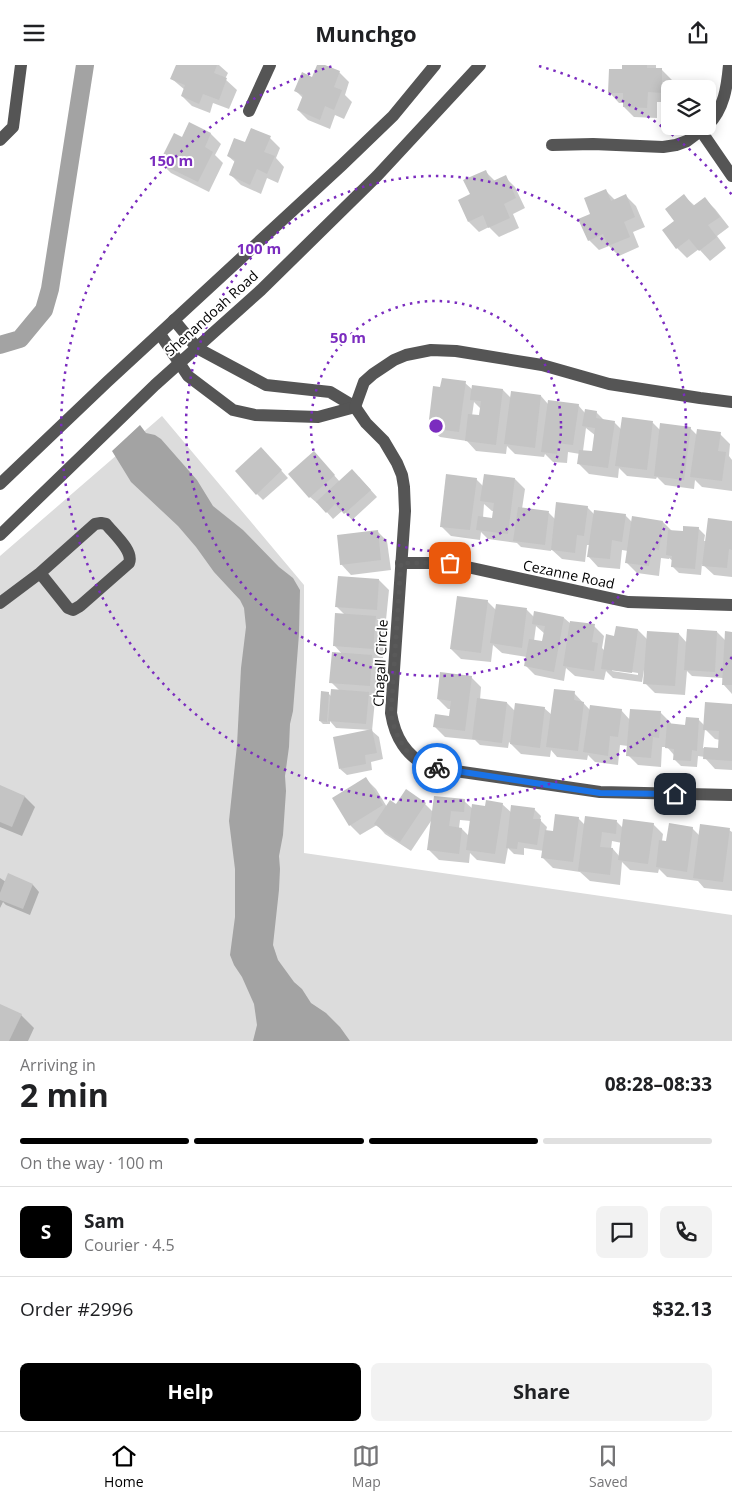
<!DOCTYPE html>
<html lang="en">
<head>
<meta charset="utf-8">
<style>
  :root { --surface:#fff; --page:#f2f2f2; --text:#202124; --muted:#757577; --line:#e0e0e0; --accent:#000 }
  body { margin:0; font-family:"Open Sans",sans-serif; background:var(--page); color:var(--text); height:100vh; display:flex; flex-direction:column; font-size:19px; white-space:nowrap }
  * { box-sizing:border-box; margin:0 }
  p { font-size:16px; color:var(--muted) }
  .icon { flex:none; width:28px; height:28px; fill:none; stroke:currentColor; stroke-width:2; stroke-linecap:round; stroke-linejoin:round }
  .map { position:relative; height:976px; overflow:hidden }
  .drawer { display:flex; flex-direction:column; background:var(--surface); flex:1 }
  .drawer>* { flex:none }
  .tools { position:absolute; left:661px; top:15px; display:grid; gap:10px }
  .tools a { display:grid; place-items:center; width:55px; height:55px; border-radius:8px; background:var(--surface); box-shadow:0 2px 12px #0003; font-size:25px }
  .pin { position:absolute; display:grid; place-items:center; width:42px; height:42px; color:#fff; margin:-21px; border-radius:10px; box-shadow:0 2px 8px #0006 }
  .courier { position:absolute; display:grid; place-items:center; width:50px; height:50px; margin:-25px; border:4px solid #1a73e8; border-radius:50%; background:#fff; color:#222; box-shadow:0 1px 6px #0007 }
  .headline em { font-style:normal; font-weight:700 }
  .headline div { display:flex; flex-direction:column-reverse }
  .headline { display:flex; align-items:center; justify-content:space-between; height:85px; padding:0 20px }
  h1 { font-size:32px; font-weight:700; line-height:38px }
  .bar { display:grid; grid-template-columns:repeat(4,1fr); gap:8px 5px; align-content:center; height:60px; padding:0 20px }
  .bar i { height:6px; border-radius:4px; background:var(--line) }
  .bar .active { background:var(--accent) }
  .bar p { grid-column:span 4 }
  .line { display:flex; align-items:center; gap:12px; padding:0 20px; border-top:1px solid var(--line) }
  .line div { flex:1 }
  .round { display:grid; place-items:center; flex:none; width:52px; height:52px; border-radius:8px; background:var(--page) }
  .cta { display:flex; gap:10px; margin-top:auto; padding:10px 20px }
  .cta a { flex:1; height:58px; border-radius:8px; background:var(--accent); color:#fff; font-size:20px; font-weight:700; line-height:58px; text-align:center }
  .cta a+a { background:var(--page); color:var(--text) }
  header { display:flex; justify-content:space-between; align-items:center; height:65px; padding:0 20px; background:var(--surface); font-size:22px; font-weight:700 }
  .menu { display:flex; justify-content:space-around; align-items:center; height:70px; border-top:1px solid var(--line); background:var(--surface); font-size:14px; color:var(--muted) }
  .menu a { display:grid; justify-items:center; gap:2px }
  .menu .active { color:var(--accent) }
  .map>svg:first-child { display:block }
</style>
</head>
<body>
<header><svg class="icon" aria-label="menu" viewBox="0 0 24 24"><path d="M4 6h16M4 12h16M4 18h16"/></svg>Munchgo<svg class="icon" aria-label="share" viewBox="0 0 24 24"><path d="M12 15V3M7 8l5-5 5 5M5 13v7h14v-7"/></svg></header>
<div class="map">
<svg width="732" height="976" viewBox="0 0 732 976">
  <rect width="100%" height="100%" fill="#fff"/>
  <path fill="#dcdcdc" d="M162,351l142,169v268l428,62v126h-732v-485z"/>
  <path fill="#a3a3a3" d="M140,360l6,8 9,2 6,4 36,41 16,26 30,24 36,37 14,11 7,12 -1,44 -6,77 -3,13 -1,23 -4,29 1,15 -3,44 -4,21 1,13 -1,21 -6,55 5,15 16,22 8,7 9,14 15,10 14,14 10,14h-97l4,-16 -3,-21 -12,-27 -8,-12 -4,-10 5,-38v-48l-6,-48 8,-76 4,-77 5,-41 -2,-19 -4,-8 -26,-28 -18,-25 -18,-21 -47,-44 -19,-31z"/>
  <g fill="#0003" fill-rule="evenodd">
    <path d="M178,0h41l9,8 -3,6 12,11 -8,19 -16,-6 -3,10 -18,-7 -10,-10 3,-6 -13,-11z"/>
    <path d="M318,0h4l17,7 10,10 -4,13 7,7 -8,17 -9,-4 -5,14 -22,-9 -10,-10 5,-12 -7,-7 17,-13z"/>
    <path d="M623,0h33v4l6,1 10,10v9h-2v13h-13v16l-23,-1 -10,-10v-4h-5l-10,-11 14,-21z"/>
    <path d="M190,59l21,10 10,10 -6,11 8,8 -14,29 -38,-19 -10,-10 21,-24z"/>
    <path d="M251,64l19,9 10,10 -4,10 8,9 -6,16 -11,-5 -6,16 -20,-9 -10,-10 5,-12 -8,-7 17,-12z"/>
    <path d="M485,106l10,10 10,-4 10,10 10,21 -12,6 6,14 -20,9 -10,-10 -10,5 -10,-10 3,-27z"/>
    <path d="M605,125l10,10 11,-4 10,10 9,21 -12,5 6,15 -20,9 -10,-10 -10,4 -10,-10z"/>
    <path d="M684,131l11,10 10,-7 10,10 14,18 -12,9 9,12 -16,13 -11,-12 -12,9 -10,-10 -1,-27z"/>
    <path d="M465,318l8,7v-3l30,3 8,8 30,-2 7,8 30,1 7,8 11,-1 9,9 9,1 7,7 32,-6 8,8 29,-3 7,7 23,-1 10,10 -1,12 3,4v31l-30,-4 -7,-7 -1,9 -29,-4 -8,-8 -1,2 -29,-3 -8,-8 -1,10 -29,-4 -10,-10 1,-10 -12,-2 -1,11 -14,-1 -8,-8 -1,3 -29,-3 -8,-8 -1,8 -30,-3 -9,-10 -27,-4 -11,-10 13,-39zM474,337l7,7 -1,8 -8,-1zM586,363l10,8 -3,17 -10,-2z"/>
    <path d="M268,391l20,22 -25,22 -6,-6z"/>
    <path d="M320,394l20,23 19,-5 18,20 -25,23 -9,-10 -10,9 -15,-17 -1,1 -7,-6 -20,-23z"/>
    <path d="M476,414l7,7 32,-7 10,10 -3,20 27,4 6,6 32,-12 7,7 31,1 7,7h31l10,10 11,1 14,-5 7,7 -1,6h2l26,-18v54l-18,-2 -12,-11 -1,11 -22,-2 -6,-6v-6l-4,-3v1l-8,-1 -2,18 -22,-3 -10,-10 1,-12 -6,-1 -2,19 -22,-2 -10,-11 2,-11h-3l-2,17 -23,-3 -11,-10v2l-30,-4 -4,-4 -29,-4 -7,-7 -1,8 -29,-4 -10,-10zM484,439l8,7h2l-1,9 -10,-2z"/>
    <path d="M377,466l10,10 4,29 -40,5 -10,-11z"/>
    <path d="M379,515l10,10 -3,30 -9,-1 9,9 -3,30h-10l8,8 -2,29h-10l6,5 -3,31 7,6 4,22 -12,3 1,8 -25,5 -7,-6 31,-39 -35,-2 -6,-7v3h-7l-3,-3 8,-28 3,3 9,-5 -9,-9 11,-28 -8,-9 11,-30 -8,-8z"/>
    <path d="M487,536l9,9h31l7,7 30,1 7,6 23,2 10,10 -2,12 3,3 11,-14 22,-7 10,10 31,-6 8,9 30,-11 9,9 6,-8v61l-9,-10v-6l-31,-2 -5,-5 -2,24 -30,-2 -10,-10 1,-13h-2l-2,12 -29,-4 -7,-7 -2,9 -29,-4 -9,-8 -2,13 -29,-6 -10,-10 2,-8 -25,-4 -9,-8 -2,17 -30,-3 -10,-10zM536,561l9,8 -2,9 -9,-2zM612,604l26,4v2l-26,-4z"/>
    <path d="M471,612l10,10 -1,13 27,3 8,8 29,-3 8,7 22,-22 16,17h31l9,10 31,-7 10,10v2l15,1 12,-7 7,7 27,-20v64l-17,-1 -10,-11v-1l-7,-1 -1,11 -16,-1 -7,-7v-4l-7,-8h-5l-1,20 -23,-2 -10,-10v-9l-8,-1 -2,20 -23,-3 -7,-7 -1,5 -30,-3 -6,-7 -1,7 -29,-3 -12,-12 -1,6 -28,-3 -5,-5 -30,-3 -10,-10 15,-9 1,-9h-3l-10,-10zM705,664l10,10 5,1 -1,9 -16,-1z"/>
    <path d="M366,714l10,10 11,18 9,-1 10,-15 19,13 8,8 31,-11 9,8 29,-5 10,9 22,-4 7,7 -1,4 7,7 -1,4 8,1 24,-14 7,7 32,-3 6,6 30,-4 10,10 -1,7 6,1 24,-14 7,7 30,-5 3,2v59l-28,-3 -6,-7 -31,-4 -8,-8 -1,4 -28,-3 -8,-8 -2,23 -30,-4 -10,-9 -27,-4 -10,-10 1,-7 -20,-3v7l-10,-1 -6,-6 -3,16 -28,-4 -7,-7 -1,10 -30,-3 -10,-10 4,-32 -22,33 -26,-17 -8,-9 -17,10 -10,-10zM460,755l11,1 -2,15 -7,-7 -3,-1zM612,776l10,2 -2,14 -7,-8h-2z"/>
    <path d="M0,721l25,11 10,10 -13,29 -22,-9z"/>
    <path d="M0,813l6,4 27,3 6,7 -9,23 -24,-10 -3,-3 -3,6z"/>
    <path d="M0,941l21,9 13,13 -6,13h-28z"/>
  </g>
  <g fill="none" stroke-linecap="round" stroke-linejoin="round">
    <path stroke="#a3a3a3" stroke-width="18" d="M0,280l20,-6 24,-29 6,-21 35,-224"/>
  </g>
  <g fill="#c4c4c4">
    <path d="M176,0h41l-3,8 13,5 -8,22 -16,-6 -4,10 -18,-8 4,-11 -15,-6z"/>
    <path d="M317,0h8l15,6 -6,16 8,3 -8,20 -9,-4 -5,14 -23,-10 6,-15 -9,-4 8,-19 10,5z"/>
    <path d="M622,0h25v3h15v25l-14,-1 -1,16 -24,-1v-14h-15l1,-24h13z"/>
    <path d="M189,57l22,11 -6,14 8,5 -15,30 -39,-19 15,-30 8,4z"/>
    <path d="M251,63l20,8 -7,16 11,4 -8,18 -10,-5 -7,16 -21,-10 6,-15 -8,-4 7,-18 11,4z"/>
    <path d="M486,105l5,12 15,-7 10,23 -12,6 6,14 -22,10 -5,-13 -15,7 -10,-22 12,-6 -7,-14z"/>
    <path d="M606,124l5,12 15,-7 9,23 -11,5 6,15 -22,9 -5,-12 -15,7 -10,-22 12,-5 -6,-16z"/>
    <path d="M684,129l9,12 12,-9 15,20 -12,8 9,12 -18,14 -10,-12 -13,10 -14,-19 12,-9 -9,-12z"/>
    <path d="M442,313l24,3 -7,51 -31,-4 5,-42 7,1z"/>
    <path d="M472,320l31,4 -7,56 -31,-4 3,-27 11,1 2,-14 -11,-1z"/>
    <path d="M511,326l30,4 -6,53 -31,-4z"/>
    <path d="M548,335l31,4 -6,41 -15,-2 -1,11 -16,-2z"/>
    <path d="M585,344l12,2 -1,7 19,3 -7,47 -31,-4 2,-14 13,1 3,-23 -13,-2z"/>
    <path d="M622,352l31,4 -6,49 -32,-4z"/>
    <path d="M660,358l31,4 -7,53 -30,-4z"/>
    <path d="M697,364l24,3 -3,19 8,1 -4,29 -32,-4z"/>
    <path d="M261,382l21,23 -26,25 -21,-24z"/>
    <path d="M314,386l21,24 -26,23 -21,-24z"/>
    <path d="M352,404l19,21 -27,24 -9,-10 -9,9 -10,-11z"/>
    <path d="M446,409l31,4 -7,52 -30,-3z"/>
    <path d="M484,409l31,4 -7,56 -32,-4 2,-14 14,2 2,-15 -14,-2z"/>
    <path d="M556,437l32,4 -4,30 -7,-1 -2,18 -24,-3z"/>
    <path d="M518,442l31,4 -4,34 -32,-4z"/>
    <path d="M594,445l32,4 -4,28 -10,-2 -2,19 -23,-2z"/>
    <path d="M632,451l31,5 -4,29 -7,-2 -3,18 -24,-3z"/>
    <path d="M708,453l24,3v29l-3,-1 -2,19 -25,-2z"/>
    <path d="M683,461l16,1 -4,42 -24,-2 1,-11 -6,-1 2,-25 15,1z"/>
    <path d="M378,465l3,30 -41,5 -3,-30z"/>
    <path d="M338,511l41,3 -2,31 -42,-3z"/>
    <path d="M457,531l31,4 -7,53 -31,-4z"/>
    <path d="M496,539l31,4 -5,40 -32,-5z"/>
    <path d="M534,546l30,6 -10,55 -30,-6 5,-27 13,2 3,-15 -13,-2z"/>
    <path d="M335,548l41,3 -3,33 -40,-3z"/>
    <path d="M570,556l25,3 -3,18 6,1 -4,28 -31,-5z"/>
    <path d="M616,561l22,3 -6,44 -31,-4 5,-35 8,2z"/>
    <path d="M687,564l30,2 -2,41 -31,-2z"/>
    <path d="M647,566l32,2 -4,53 -32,-2z"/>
    <path d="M725,566l7,1v53h-10z"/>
    <path d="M332,587l40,3 -2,31 -41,-3z"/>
    <path d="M440,607l32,4 -7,55 -32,-4 2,-13 14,2 2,-15 -14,-2z"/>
    <path d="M331,624l38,3 -3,32 -38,-3z"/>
    <path d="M554,624l21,2 -1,9 10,2 -6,49 -32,-4z"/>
    <path d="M321,626l8,1 -2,30 -8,-1z"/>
    <path d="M477,633l30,4 -5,41 -30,-4z"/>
    <path d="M705,637l27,2v57l-29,-2 1,-12 14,1 1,-17 -16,-1z"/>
    <path d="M515,638l30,4 -5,41 -30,-4z"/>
    <path d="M590,640l32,4 -4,28 -8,-1 -2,20 -25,-4z"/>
    <path d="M630,644l31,2 -2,27 -6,-1 -2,21 -25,-2z"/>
    <path d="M686,652l13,1 -2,33 -5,-1 -1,11 -18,-1 1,-11 -9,-1 2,-25 18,2z"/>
    <path d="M372,664l5,24 -12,2 1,9 -27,5 -6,-32z"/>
    <path d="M366,712l17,28 -34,21 -17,-28z"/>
    <path d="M0,720l25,11 -13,31 -12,-5z"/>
    <path d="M406,724l20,14 -26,39 -26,-18 16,-24 6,4z"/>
    <path d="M434,731l31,3 -1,13 -13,-1 -2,15 13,2 -3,26 -32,-4z"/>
    <path d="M486,735l17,3 -8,51 -29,-4 6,-46 13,2z"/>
    <path d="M511,740l24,3 -2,11h8l-4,26 -19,-3 -1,7 -11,-1z"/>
    <path d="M555,749l24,3 -6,45 -32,-4 4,-28 8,1z"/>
    <path d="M585,751l32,4 -1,14 -14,-2 -2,15 13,1 -3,27 -32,-4z"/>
    <path d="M623,754l31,4 -6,41 -30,-4z"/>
    <path d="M669,758l24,4 -6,45 -31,-5 3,-27 7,1z"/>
    <path d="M700,759l30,4 -7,54 -30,-4z"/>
    <path d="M8,808l25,11 -10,25 -23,-9v-7z"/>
    <path d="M0,939l22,10 -13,27h-9z"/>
  </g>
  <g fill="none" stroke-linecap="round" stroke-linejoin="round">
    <g stroke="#555" stroke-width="12">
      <path d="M249,46l21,-46"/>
      <path d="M708,60c16,-16 19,-38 21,-60"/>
      <path d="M701,66l31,45"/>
      <path d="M0,75l13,-13 8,-62"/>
      <path d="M552,80l41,-1 70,3 13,-2 11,-4 20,-15"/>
      <path d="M174,255l23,28 69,37 64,7 25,15 11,16 18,18 13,22 5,12 2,12 1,24 -14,202c4,25 15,42 37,54l172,25 132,3"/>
      <path d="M160,269l28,42 45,34 22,5 63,2 37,-10"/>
      <path d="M355,342l9,-25 9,-8 21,-14 12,-5 25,-5 25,1 86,14 67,19 91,14 32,4"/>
      <path d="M0,419l107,-102 235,-217 51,-49 42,-51"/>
      <path d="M0,470l155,-150 106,-95 116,-114 103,-111"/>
      <path d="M401,498h48l179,39 104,3"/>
      <path d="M0,538l40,-30 55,-49 6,-1 5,1c8,10 28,27 23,39l-49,43 -7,4 -5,-2 -28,-35"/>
    </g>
  </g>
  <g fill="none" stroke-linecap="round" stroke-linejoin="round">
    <path stroke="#595959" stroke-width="5" stroke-dasharray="0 9" d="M437,703c-28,-4 -42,-30 -46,-55l10,-150h49"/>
    <path stroke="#1a73e8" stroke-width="6" d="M437,703l163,25 75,1"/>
  </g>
  <g fill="none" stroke="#7b2cbf" stroke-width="2.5" stroke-dasharray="2.5 5">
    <circle cx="436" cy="361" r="125"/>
    <circle cx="436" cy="361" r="250"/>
    <path d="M732 592A375 375 0 1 1 333 1M539 1A375 375 0 0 1 732 130"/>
  </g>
  <g text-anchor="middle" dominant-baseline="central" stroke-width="4" stroke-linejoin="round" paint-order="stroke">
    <g font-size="14" fill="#000" stroke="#fff">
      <text transform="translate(211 248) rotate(-42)">Shenandoah Road</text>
      <text transform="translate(569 509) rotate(12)">Cezanne Road</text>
      <text transform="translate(380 598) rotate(-87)">Chagall Circle</text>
    </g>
  </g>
  <circle cx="436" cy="361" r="8" fill="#7b2cbf" stroke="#fff" stroke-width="2.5"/>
  <g font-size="15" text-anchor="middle" font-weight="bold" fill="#7b2cbf" stroke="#fff" stroke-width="4" stroke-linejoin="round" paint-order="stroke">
    <text x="171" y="101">150 m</text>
    <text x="259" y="189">100 m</text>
    <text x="348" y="278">50 m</text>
  </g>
</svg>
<div class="tools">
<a><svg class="icon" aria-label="layers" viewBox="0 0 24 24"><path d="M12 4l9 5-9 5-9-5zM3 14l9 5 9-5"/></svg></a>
</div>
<div class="pin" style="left:450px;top:498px;background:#ea580c"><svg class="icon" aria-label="bag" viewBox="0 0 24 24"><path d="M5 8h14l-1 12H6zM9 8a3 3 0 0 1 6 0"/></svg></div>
<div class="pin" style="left:675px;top:729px;background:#1f2937"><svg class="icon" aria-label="home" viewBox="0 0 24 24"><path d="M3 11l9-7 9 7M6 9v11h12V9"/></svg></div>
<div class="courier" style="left:437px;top:703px"><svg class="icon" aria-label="bike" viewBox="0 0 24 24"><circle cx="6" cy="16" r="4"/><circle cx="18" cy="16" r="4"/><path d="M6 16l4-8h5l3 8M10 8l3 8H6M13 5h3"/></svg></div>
</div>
<section class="drawer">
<div class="headline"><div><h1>2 min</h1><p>Arriving in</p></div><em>08:28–08:33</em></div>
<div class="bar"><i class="active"></i><i class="active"></i><i class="active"></i><i></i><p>On the way · 100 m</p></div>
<div class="line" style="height:90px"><b class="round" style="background:var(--accent);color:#fff">S</b><div><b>Sam</b><p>Courier · 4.5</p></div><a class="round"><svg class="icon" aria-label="chat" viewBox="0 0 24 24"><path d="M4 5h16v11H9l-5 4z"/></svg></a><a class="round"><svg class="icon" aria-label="phone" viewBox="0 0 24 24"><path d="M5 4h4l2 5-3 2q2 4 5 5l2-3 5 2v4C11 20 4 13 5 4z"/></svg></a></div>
<div class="line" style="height:65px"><div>Order #2996</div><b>$32.13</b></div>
<div class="cta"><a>Help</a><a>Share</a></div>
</section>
<nav class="menu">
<a class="active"><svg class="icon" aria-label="home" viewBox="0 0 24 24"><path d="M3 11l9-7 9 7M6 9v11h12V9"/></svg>Home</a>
<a><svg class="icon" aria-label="map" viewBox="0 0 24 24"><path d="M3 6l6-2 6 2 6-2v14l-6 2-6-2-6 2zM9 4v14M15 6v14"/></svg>Map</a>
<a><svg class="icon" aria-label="saved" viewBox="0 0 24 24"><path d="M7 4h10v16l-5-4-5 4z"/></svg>Saved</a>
</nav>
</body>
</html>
